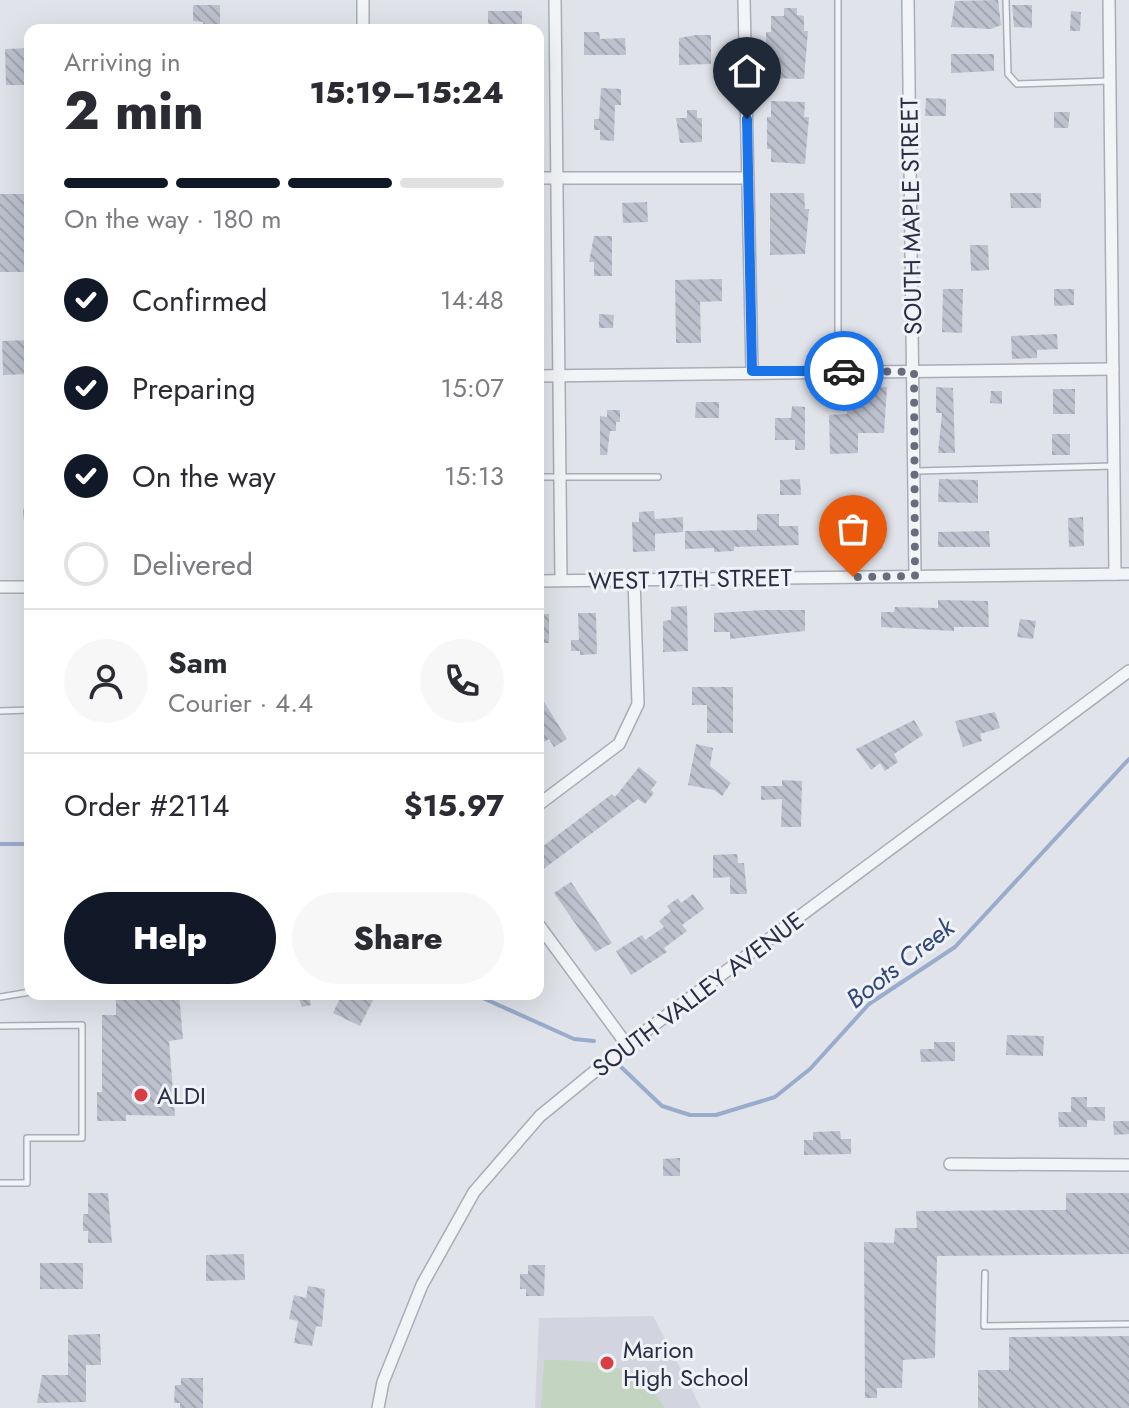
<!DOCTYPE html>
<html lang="en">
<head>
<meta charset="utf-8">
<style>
  :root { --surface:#fff; --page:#f7f7f7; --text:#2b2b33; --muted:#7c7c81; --line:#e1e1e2; --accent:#111827 }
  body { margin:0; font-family:Jost,sans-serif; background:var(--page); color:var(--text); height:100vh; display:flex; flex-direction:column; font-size:30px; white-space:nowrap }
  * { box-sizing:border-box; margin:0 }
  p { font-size:26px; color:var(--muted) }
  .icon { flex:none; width:44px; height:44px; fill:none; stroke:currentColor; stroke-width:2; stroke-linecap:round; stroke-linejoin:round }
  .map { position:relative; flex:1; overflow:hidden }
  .sheet { position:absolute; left:24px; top:24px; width:520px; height:976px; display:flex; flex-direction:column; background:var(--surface); border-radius:16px; box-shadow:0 8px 32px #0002 }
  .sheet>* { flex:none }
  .pin { position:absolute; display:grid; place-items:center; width:68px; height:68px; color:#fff; margin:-82px -34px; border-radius:50% 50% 50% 0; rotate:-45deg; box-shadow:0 0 8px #0007 }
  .pin .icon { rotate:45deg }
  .courier { position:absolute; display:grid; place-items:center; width:80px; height:80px; margin:-40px; border:6px solid #1a73e8; border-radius:50%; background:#fff; color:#222; box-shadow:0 2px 10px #0007 }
  .headline em { font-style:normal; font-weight:800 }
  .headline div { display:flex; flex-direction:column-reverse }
  .headline { display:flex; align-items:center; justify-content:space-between; height:136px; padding:0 40px }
  h1 { font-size:52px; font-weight:800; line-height:60px }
  .bar { display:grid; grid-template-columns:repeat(4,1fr); gap:12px 8px; align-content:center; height:96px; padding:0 40px }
  .bar i { height:10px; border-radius:6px; background:var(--line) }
  .bar .on { background:var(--accent) }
  .bar p { grid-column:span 4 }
  .line { display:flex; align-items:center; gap:20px; padding:0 40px; border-top:2px solid var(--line) }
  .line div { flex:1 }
  .round { display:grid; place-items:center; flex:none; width:84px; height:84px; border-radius:42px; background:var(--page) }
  ol { padding:0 40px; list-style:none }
  li { display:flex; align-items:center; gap:24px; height:88px }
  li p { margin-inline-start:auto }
  li .icon { padding:8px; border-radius:50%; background:var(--accent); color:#fff; stroke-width:4 }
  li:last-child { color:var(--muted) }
  li i { width:44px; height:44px; border:4px solid var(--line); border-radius:50% }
  .button { display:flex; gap:16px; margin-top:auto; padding:16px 40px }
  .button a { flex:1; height:92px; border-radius:48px; background:var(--accent); color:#fff; font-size:32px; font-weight:800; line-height:92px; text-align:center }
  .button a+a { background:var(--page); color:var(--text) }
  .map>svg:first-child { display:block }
</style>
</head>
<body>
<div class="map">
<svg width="1129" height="1408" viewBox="0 0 1129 1408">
  <defs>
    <pattern id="building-back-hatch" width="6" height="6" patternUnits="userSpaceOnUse" patternTransform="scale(2)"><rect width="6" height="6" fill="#bdc1cd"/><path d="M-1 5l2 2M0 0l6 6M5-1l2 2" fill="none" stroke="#a2a6b1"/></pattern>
  </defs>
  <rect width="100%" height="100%" fill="#e0e3ea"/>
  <path fill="#d2d5df" d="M653,1316l48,92h-166l4,-90z"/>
  <path fill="#c3d5c1" d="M544,1360c52,0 91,1 121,48h-124z"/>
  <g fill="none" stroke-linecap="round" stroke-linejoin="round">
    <g stroke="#99accc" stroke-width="4">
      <path d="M0,844h30"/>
      <path d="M474,994l100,45 20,2"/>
      <path d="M620,1066l42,40 28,9h26l59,-18 35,-28 59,-65 86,-57 174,-188"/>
    </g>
  </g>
  <g fill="url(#building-back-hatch)">
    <path d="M998,0l3,25 -10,4 -40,-2 4,-26z"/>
    <path d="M193,5h27v25h-17v-8l-10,-1z"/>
    <path d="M1012,5h20v23l-18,-1z"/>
    <path d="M784,8h13v7l7,1v15h4l-4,48 -32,-1v-13h-6v-33h5v-16h13z"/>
    <rect x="488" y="11" width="34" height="19"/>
    <path d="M1071,11l10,1 -1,19h-10z"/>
    <path d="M584,32h15l1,7 25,-1 1,17h-42z"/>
    <path d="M696,35h15v29l-32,1v-27z"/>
    <path d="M30,48v37h-24l-1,-36z"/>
    <path d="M951,54h43v17l-43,2z"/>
    <path d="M601,88l20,1v16h-6l-1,36 -14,-1v-10h-6v-11h5z"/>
    <path d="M926,98l20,1v17h-21z"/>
    <path d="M771,101l34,1 -1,15h5l-4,47 -34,-2v-13h-4v-32h4z"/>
    <path d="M687,110h10v8h5v24l-22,1 -4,-25h11z"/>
    <path d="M1054,112h16l-2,16h-14z"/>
    <path d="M770,193h34l1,16h4l-4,45 -35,1z"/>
    <path d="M1010,193h31v15h-30z"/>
    <rect x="0" y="194" width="30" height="78"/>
    <path d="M647,202l1,20 -25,1 -1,-20z"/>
    <path d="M594,236h18v40h-18v-14h-5z"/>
    <path d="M970,245h18l1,25 -18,1z"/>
    <path d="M722,279v22l-22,1 1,41h-25l-1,-63z"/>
    <path d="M943,289h20l-1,44 -20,-1z"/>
    <path d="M1054,289h20v16l-20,1z"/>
    <path d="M599,314l15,1 -1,13h-14z"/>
    <path d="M1057,334l1,15 -21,1v8l-25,1 -1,-23z"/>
    <path d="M30,340v34l-27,1 -1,-34z"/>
    <path d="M863,384v4l24,-1 -3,46h-26v20l-28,1 -1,-39 18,-1v-29z"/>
    <path d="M936,387l17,1 2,65h-17l4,-40h-6z"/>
    <rect x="1053" y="389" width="22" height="25"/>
    <path d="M991,391h11v13l-12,-1z"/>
    <path d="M696,402h23v16h-24z"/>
    <path d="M792,406l13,1v43h-10v-10h-20v-22h16z"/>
    <path d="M607,410h13v12h-4v9h-6l-3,24h-7v-39l7,1z"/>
    <rect x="1052" y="434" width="18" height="21"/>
    <path d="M800,479l1,16h-21v-15z"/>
    <path d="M939,479l39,1v23l-40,-1z"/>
    <path d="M654,511l1,8 28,-2v15l-28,2v17l-22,1 -1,-30h7v-10z"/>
    <path d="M757,514h22v12h19l1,19 -65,2v4l-20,1v-4l-29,1v-18l72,-1z"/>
    <path d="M1083,517l1,29 -15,1 -1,-29z"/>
    <path d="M866,523l19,2 -3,24 -19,-2z"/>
    <path d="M831,526h16v20l-15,1z"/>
    <path d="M989,531l1,16h-52v-15z"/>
    <path d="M938,600l50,1 1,26h-35v4l-73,-4v-15h13l1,-5 43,1z"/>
    <path d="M687,606l1,45 -25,1v-31l8,-1v-13z"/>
    <path d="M765,610h40v21l-75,8v-7h-16v-19z"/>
    <path d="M578,613h18l1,41 -17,1v-4h-9v-11h8z"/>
    <rect x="538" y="614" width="11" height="29"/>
    <path d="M1020,619l16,2 -3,18 -16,-2z"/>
    <path d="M692,687h41v46h-26v-28h-15z"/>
    <path d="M538,692l29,47 -13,8 -5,-8 -11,7z"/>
    <path d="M995,712l5,16 -20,6 2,7 -19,6 -8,-26z"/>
    <path d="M914,720l9,15 -29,19 4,8 -13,9 -5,-8 -9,7 -15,-21z"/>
    <path d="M696,744l17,4 -3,18 21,17 -9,13 -8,-6 -26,-5z"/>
    <path d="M639,767l18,15 -6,8 3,3 -9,11 -7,-5 -100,74v-23l74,-56 3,3z"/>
    <path d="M782,780l20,1 -1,46h-20l1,-28 -21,1v-14h21z"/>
    <path d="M737,854l1,9h6l3,31h-17v-17l-17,1v-23z"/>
    <path d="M571,882l41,61 -17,9 -41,-59z"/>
    <path d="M693,894l11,15 -22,16 5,6 -23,17 3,4 -36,23 -15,-24 26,-16 3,5 19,-13 -5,-6 12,-10 -4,-5 11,-8 3,5z"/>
    <path d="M116,994h63l4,45 -14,2 6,75 -49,-1v6h-29v-29h5v-77h14z"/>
    <path d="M297,994h12l2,11 -9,2z"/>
    <path d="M342,994h34l-16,32 -27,-13z"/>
    <path d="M1007,1035l37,1 -1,20 -37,-1z"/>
    <path d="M934,1042h21v19l-34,1 -1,-13h14z"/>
    <path d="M1071,1097h16v10h18v14l-18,-1v7h-28l-1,-15h13z"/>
    <path d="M1113,1121h16v13l-15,1z"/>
    <path d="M840,1131l1,8h10v15l-47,1v-15h9v-8z"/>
    <path d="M680,1158v18h-17v-17z"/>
    <path d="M88,1193h20l4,50h-24v-12h-5v-17h5z"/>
    <path d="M1066,1193h63v61l-192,2 -2,102 -32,2 -1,28h-25v10h-12l-1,-156 30,1 1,-15h22l-1,-17 150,-1z"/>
    <path d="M244,1254l1,26 -39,1v-26z"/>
    <rect x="40" y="1263" width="43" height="26"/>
    <path d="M528,1265h17l-1,31h-18v-7h-6v-15h8z"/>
    <path d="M308,1286l17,3 -3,38 -6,-1 -4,20 -18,-3 4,-22 -9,-2 5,-24 12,3z"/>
    <path d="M100,1334l1,31h-15v37l-49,1 5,-28h26v-40z"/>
    <path d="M1129,1336v72h-151v-38h31v-33z"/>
    <path d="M181,1378h22v30h-23v-5h-6l1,-18h6z"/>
  </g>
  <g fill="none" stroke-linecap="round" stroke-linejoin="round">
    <defs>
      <g id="service">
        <path d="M1006,0l2,74 9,10 91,-3"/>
        <path d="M838,370v-370"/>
        <path d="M916,471l198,-5"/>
        <path d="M538,477h120"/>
        <path d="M30,507l-3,4 3,31"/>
        <path d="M0,711l30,-1"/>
        <path d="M0,997l30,-5"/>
        <path d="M0,1026l82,-1v113h-55v45h-27"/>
        <path d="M985,1273l-1,53 145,-2"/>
      </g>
      <g id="minor">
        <path d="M363,0v30"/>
        <path d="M555,0l6,580"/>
        <path d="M744,0l8,371"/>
        <path d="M908,0l7,576"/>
        <path d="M1109,0l6,574"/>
        <path d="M538,178h210"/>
        <path d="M538,376l575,-7"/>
        <path d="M538,581l591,-7"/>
        <path d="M0,587h30"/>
        <path d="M538,805l81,-61 19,-40 -4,-125"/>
        <path d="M538,924l89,121"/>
        <path d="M950,1164l179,1"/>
        <path d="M378,1408l5,-26 39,-97 52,-93 66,-76 87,-71 502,-374"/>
      </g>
    </defs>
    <use href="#service" stroke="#a9adb8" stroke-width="8"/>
    <use href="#minor" stroke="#a9adb8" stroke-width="14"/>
    <use href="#service" stroke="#f3f4f8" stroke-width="5"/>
    <use href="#minor" stroke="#f3f4f8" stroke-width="11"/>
  </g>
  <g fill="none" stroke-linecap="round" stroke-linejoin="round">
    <path stroke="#686d7d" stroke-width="8" stroke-dasharray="0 14.4" d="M844,371l70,1 1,204 -62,1"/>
    <path stroke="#1a73e8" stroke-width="10" d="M747,119l5,252h92"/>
  </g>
  <g fill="#d73d42" stroke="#f0f2f7" stroke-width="3">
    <circle cx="141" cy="1095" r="8"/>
    <circle cx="607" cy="1363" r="8"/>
  </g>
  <g text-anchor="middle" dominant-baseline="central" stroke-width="6" stroke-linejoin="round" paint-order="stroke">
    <g font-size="24" fill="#282e43" stroke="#f0f2f7">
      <text transform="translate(911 216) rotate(-91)">SOUTH MAPLE STREET</text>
      <text transform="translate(690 579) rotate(-1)">WEST 17TH STREET</text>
      <text transform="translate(698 994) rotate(-37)">SOUTH VALLEY AVENUE</text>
    </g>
    <g font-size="24" fill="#282e43" stroke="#f0f2f7" text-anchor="start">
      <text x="157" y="1095">ALDI</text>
      <text x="623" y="1349">Marion<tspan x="623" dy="28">High School</tspan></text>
    </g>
    <g font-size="26" font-style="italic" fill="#2f4779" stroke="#f0f2f7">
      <text transform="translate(900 963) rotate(-38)">Boots Creek</text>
    </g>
  </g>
</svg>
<div class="pin" style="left:853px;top:577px;background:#ea580c"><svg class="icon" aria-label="bag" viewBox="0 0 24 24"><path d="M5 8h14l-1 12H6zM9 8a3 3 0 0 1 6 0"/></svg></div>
<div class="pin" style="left:747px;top:119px;background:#1f2937"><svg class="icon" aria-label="home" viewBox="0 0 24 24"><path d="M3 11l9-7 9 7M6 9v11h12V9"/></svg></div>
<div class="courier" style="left:844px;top:371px"><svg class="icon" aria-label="car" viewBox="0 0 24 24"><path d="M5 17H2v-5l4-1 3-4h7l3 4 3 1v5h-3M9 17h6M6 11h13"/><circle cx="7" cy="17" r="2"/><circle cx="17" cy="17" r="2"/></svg></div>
<section class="sheet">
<div class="headline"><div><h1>2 min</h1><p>Arriving in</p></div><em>15:19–15:24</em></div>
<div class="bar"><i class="on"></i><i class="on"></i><i class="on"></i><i></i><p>On the way · 180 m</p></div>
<ol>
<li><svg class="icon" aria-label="check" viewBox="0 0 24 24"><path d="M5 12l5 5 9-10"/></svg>Confirmed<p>14:48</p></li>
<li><svg class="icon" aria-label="check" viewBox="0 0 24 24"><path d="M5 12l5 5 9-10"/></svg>Preparing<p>15:07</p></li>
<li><svg class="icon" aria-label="check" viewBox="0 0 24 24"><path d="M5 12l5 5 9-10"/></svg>On the way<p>15:13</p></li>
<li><i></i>Delivered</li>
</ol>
<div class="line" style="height:144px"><a class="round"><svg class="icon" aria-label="person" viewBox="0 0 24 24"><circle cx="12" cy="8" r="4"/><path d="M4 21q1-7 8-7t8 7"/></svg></a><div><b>Sam</b><p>Courier · 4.4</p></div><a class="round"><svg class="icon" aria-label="phone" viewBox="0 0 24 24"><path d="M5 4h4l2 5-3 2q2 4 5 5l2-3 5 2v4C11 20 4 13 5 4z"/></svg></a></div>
<div class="line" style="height:104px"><div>Order #2114</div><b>$15.97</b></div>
<div class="button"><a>Help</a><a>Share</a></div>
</section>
</div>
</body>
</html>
